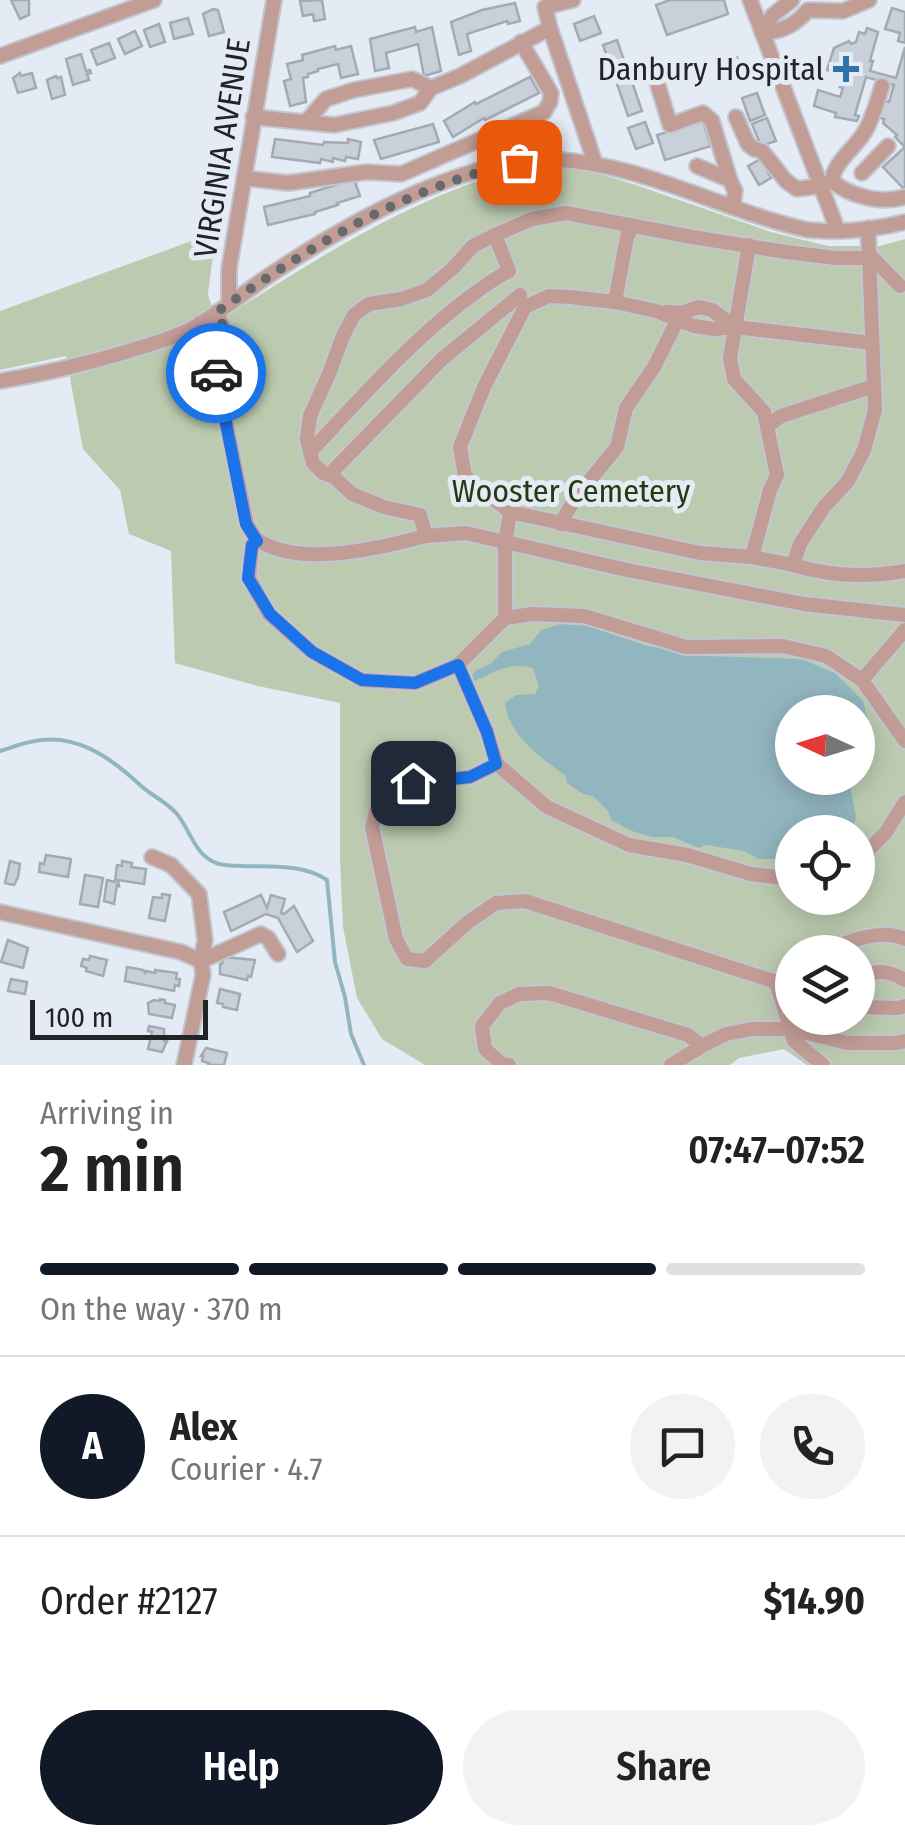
<!DOCTYPE html>
<html lang="en">
<head>
<meta charset="utf-8">
<style>
  :root { --surface:#fff; --page:#f2f2f2; --text:#222; --muted:#767676; --line:#e0e0e0; --accent:#111827 }
  body { margin:0; font-family:"Fira Sans Condensed",sans-serif; background:var(--page); color:var(--text); height:100vh; display:flex; flex-direction:column; font-size:38px; white-space:nowrap }
  * { box-sizing:border-box; margin:0 }
  p { font-size:32px; color:var(--muted) }
  .icon { flex:none; width:55px; height:55px; fill:none; stroke:currentColor; stroke-width:2; stroke-linecap:round; stroke-linejoin:round }
  .map { position:relative; height:1065px; overflow:hidden }
  .details { display:flex; flex-direction:column; background:var(--surface); flex:1 }
  .details>* { flex:none }
  .needle { width:65px; rotate:274deg }
  .fabs { position:absolute; left:775px; top:695px; display:grid; gap:20px }
  .fabs a { display:grid; place-items:center; width:100px; height:100px; border-radius:50%; background:var(--surface); box-shadow:0 5px 25px #0003; font-size:50px }
  .scale { position:absolute; left:30px; bottom:25px; width:178px; box-sizing:border-box; padding-left:10px; border:5px solid #212427; border-top:0; font-size:28px; line-height:35px; white-space:nowrap; color:#212427; -webkit-text-stroke:8px #e4ebf4; paint-order:stroke }
  .pin { position:absolute; display:grid; place-items:center; width:85px; height:85px; color:#fff; margin:-42px; border-radius:20px; box-shadow:0 5px 15px #0006 }
  .courier { position:absolute; display:grid; place-items:center; width:100px; height:100px; margin:-50px; border:8px solid #1a73e8; border-radius:50%; background:#fff; color:#222; box-shadow:0 2px 12px #0007 }
  .overview em { font-style:normal; font-weight:600 }
  .overview div { display:flex; flex-direction:column-reverse }
  .overview { display:flex; align-items:center; justify-content:space-between; height:170px; padding:0 40px }
  h1 { font-size:65px; font-weight:600; line-height:75px }
  .bar { display:grid; grid-template-columns:repeat(4,1fr); gap:15px 10px; align-content:center; height:120px; padding:0 40px }
  .bar i { height:12px; border-radius:8px; background:var(--line) }
  .bar .selected { background:var(--accent) }
  .bar p { grid-column:span 4 }
  .line { display:flex; align-items:center; gap:25px; padding:0 40px; border-top:2px solid var(--line) }
  .line div { flex:1 }
  .round { display:grid; place-items:center; flex:none; width:105px; height:105px; border-radius:52px; background:var(--page) }
  .button { display:flex; gap:20px; margin-top:auto; padding:20px 40px }
  .button a { flex:1; height:115px; border-radius:60px; background:var(--accent); color:#fff; font-size:40px; font-weight:600; line-height:115px; text-align:center }
  .button a+a { background:var(--page); color:var(--text) }
  .map>svg:first-child { display:block }
</style>
</head>
<body>
<div class="map">
<svg width="905" height="1065" viewBox="0 0 905 1065">
  <rect width="100%" height="100%" fill="#e4ebf4"/>
  <path fill="#bccbb0" fill-rule="evenodd" d="M537,168l49,2 47,14 138,48 57,14h51l26,-7v826h-98l-23,-16 -45,9 -9,7h-305l-43,-26 -25,-41 -14,-71 -3,-68v-156l-82,-17 -83,-23 -4,-112 -42,-17 -9,-44 -37,-41 -17,-93 -66,14v-59l216,-79 -8,62 8,29c81,-52 162,-105 253,-139 21,-8 46,-11 68,-16zM792,712h66v66h-66zM792,832h66v66h-66zM792,952h66v66h-66z"/>
  <path fill="#92b6c0" d="M560,624l28,2 59,20 59,10 95,3 34,14 28,28 6,24 -11,45v-58h-66v66h62l-4,8 6,31 -4,15h-60v21l-17,6h-17l-14,-8 -38,-6 -7,3 -26,-11h-21l-20,-6 -21,-11 -3,-9 -15,-15 -10,-2 -16,-11 -1,-7c-24,-17 -58,-41 -61,-73l11,-8 19,-1 4,-7 -6,-19c-27,-6 -35,3 -59,13l-2,-5 3,-5 15,-7 12,-12 28,-8 11,-14z"/>
  <g fill="none" stroke-linecap="round" stroke-linejoin="round">
    <path stroke="#92b6c0" stroke-width="4" d="M0,751c10,-3 20,-7 30,-9 44,-11 80,15 110,43 12,11 27,17 37,29 13,16 18,40 37,48 9,5 20,3 30,4 29,1 59,-2 83,14l8,82 10,35 6,37 13,31"/>
  </g>
  <g fill="#cad0d9" stroke="#a4aab3" stroke-width="2.5">
    <path d="M11,0h18v15l-9,4z"/>
    <path d="M322,0l3,19 -11,2 -1,-7 -10,2 -3,-15z"/>
    <path d="M670,0h54l4,14 -61,21 -11,-30z"/>
    <path d="M515,3l5,18 -12,3 -1,-3 -40,13 4,17 -12,4 -8,-33 31,-12z"/>
    <path d="M892,8l13,4v31l-7,-2 2,-8 -15,-4z"/>
    <path d="M213,9l5,1 6,22 -15,4 -6,-22z"/>
    <path d="M594,16l7,17 -21,8 -6,-17z"/>
    <path d="M188,18l5,16 -19,5 -4,-16z"/>
    <path d="M159,24l6,18 -15,5 -6,-17z"/>
    <path d="M415,27l1,5 16,-5 9,44 -17,5 -6,-32 -32,9 3,15 -14,3 -5,-32z"/>
    <path d="M867,28l11,4 -8,29h3l-3,10 26,7 9,-31v141l-1,1 -21,-22 22,-20 -10,-10 2,-2 -14,-12 1,-4 -6,-2 5,-16 6,1 5,-17 -28,-8 -11,38 4,1 -2,5 -22,-4 1,-4 -22,-7 4,-16 22,7 3,-9 -3,-1 6,-11 -19,-6 7,-22 15,-7 2,3 5,-2 3,-10 6,2z"/>
    <path d="M135,31l7,15 -17,8 -7,-15z"/>
    <path d="M617,40l11,32 -14,5 -11,-32z"/>
    <path d="M109,43l6,15 -18,7 -6,-15z"/>
    <path d="M335,46l1,4 15,-4 7,28 -17,4 -3,-14 -20,5v2l-10,3v3l-5,1 3,24 -16,4 -6,-25 7,-2 -4,-15 16,-4 -1,-5z"/>
    <path d="M81,54l5,17 4,-1 1,3 -4,1 2,6 -16,5 -7,-26z"/>
    <path d="M737,57l9,21 -15,6 -9,-21z"/>
    <path d="M20,73l1,3 11,-3 4,15 -18,5 -5,-15z"/>
    <path d="M56,76l1,2 4,-1 4,18 -13,4 -5,-19z"/>
    <path d="M530,77l9,16 -54,27 -1,-2 -31,19 -9,-16 31,-19 1,2z"/>
    <path d="M631,79l11,32 -14,5 -11,-32z"/>
    <path d="M757,93l8,22 -15,6 -8,-23z"/>
    <path d="M767,118l9,23 -15,5 -9,-22z"/>
    <path d="M703,121l8,25 -46,14 -8,-25z"/>
    <path d="M645,122l8,21 -17,6 -8,-21z"/>
    <path d="M433,124l6,18 -58,17 -7,-19z"/>
    <path d="M275,139l48,6 1,-3 24,1v-4l13,3 -3,17 -12,-2 -1,4 -12,-3v4l-12,-3 -1,4 -48,-6z"/>
    <path d="M761,159l10,19 -12,7 -11,-19z"/>
    <path d="M354,179l6,17 -23,7 1,2 -23,7v2l-47,11 -4,-18 46,-11v-3z"/>
    <path d="M229,359h16l2,32 -17,1z"/>
    <path d="M46,855l25,4 -3,18 -29,-5 1,-9 4,1z"/>
    <path d="M10,861l10,3 -2,13 -4,8 -9,-2z"/>
    <path d="M122,861l10,2 -1,4 15,2 -2,15 -26,-4 1,6 -2,-1 -3,19 -10,-3 3,-21 8,2 2,-17 5,1z"/>
    <path d="M85,875l18,3 -5,29 -18,-3z"/>
    <path d="M162,894l8,1 -5,26 -16,-3 4,-21 9,1z"/>
    <path d="M261,895l6,13 4,-13 14,4 -4,14 3,1 10,-8 19,35 -16,11 -19,-34 -12,-4 -35,17 -7,-19z"/>
    <path d="M8,940l20,8 -5,20 -22,-6z"/>
    <path d="M90,956l17,4 -4,16 -17,-5 1,-3 -6,-2 2,-7 6,1z"/>
    <path d="M224,957l31,3 -4,17 -3,-1 -1,4 -27,-6v-10h2z"/>
    <path d="M127,967l16,3 2,3 1,-2 9,2v-3l22,3 -1,6h4l-1,7 -4,-1 -1,6 -49,-10z"/>
    <path d="M11,979l16,3 -2,12 -17,-3z"/>
    <path d="M220,989l20,5 -3,16 -14,-3v-3l-6,-1z"/>
    <path d="M160,999l5,1v3l10,2 -3,13 -23,-4 -1,-11 6,-3 6,1z"/>
    <path d="M149,1026l15,3v12h3l-5,11 -14,-3 4,-17 -4,-1z"/>
    <path d="M206,1048l21,5 -3,12h-16l1,-2 -7,-2 1,-5h-2z"/>
  </g>
  <g fill="none" stroke-linecap="round" stroke-linejoin="round">
    <defs>
      <g id="minor">
        <path d="M573,0l-28,7 5,21 45,135"/>
        <path d="M750,0l88,231"/>
        <path d="M762,32c20,0 33,-7 46,-22l35,1 26,-11"/>
        <path d="M762,32l11,-17 19,-15"/>
        <path d="M0,56l154,-56"/>
        <path d="M656,79l14,46 33,-12 9,8 18,59"/>
        <path d="M253,117l81,8 59,-12 27,-10 11,-15 29,-12 90,-48"/>
        <path d="M736,117l12,27 6,5 8,2 24,30 11,8 23,-3 12,-5c2,-19 22,-32 32,-48 9,-14 13,-31 18,-47"/>
        <path d="M306,122l20,-23 28,-9 58,-11 19,9"/>
        <path d="M697,166l33,14 5,11 -2,16"/>
        <path d="M862,173l26,-27"/>
        <path d="M244,178l44,5 79,-11 34,2 143,-62 6,-10 1,-9 -30,-51"/>
        <path d="M832,181c19,16 49,23 73,16"/>
        <path d="M495,235l37,-16 34,-6 126,24 94,15 50,6h33"/>
        <path d="M749,245l-19,113 4,21 30,33 13,63 -7,15 -18,67"/>
        <path d="M869,254l31,32"/>
        <path d="M615,302l12,-65 5,-11"/>
        <path d="M229,304v-35l45,-269"/>
        <path d="M666,312l15,1 18,-6 13,3 23,17 137,16"/>
        <path d="M200,323l15,45 32,156c4,6 7,15 14,18 43,25 119,6 165,-6"/>
        <path d="M215,368l10,-11 1,-24 -9,-21"/>
        <path d="M0,381c43,-7 85,-17 126,-29 22,-7 45,-13 65,-23 31,-17 58,-41 88,-60 73,-48 191,-115 280,-109 84,4 167,52 249,70 33,3 65,0 97,-8"/>
        <path d="M767,427l14,-11 93,-30"/>
        <path d="M310,452c49,-52 97,-107 154,-151 15,-11 29,-22 45,-30l-14,-36 -22,11 -21,23 -25,21 -26,9 -32,5 -15,11 -11,21 -14,38 -19,42 -3,23 3,13 3,11 10,10 11,4 18,17 32,13 36,8 6,21 40,-3 161,37 177,34 101,11"/>
        <path d="M329,475l113,-116 78,-64"/>
        <path d="M510,512l-45,-36 -5,-29 24,-60 41,-80 24,-11 21,1 45,5 41,9 38,15 20,3 21,-2"/>
        <path d="M560,524l16,-27 41,-50 9,-39 28,-41 24,-48"/>
        <path d="M257,541l-5,4 -3,33 20,36 43,38 50,28 53,3 43,-18"/>
        <path d="M793,565c37,11 74,13 112,6"/>
        <path d="M505,618v-74l5,-32 190,41 52,4 41,8 7,-21 24,-37 24,-26 16,-31 11,-40 -7,-182"/>
        <path d="M862,680l43,-50"/>
        <path d="M497,764l50,43 82,38 58,10 64,19 41,5"/>
        <path d="M152,857l19,8 28,29 6,46 -4,21 2,14 -19,90"/>
        <path d="M858,861l28,-29 19,-30"/>
        <path d="M0,912l181,40 20,9"/>
        <path d="M826,952c21,-11 56,-24 79,-13"/>
        <path d="M201,961l60,-27 7,4 10,16"/>
        <path d="M792,971l-16,11 16,4"/>
        <path d="M858,977c20,-6 28,-8 47,3"/>
        <path d="M858,1007l40,1 7,-2"/>
        <path d="M509,1065l-7,-1 -17,-15 -3,-23 18,-23 19,-9 30,-1 139,42 14,11"/>
        <path d="M671,1065l31,-19 24,-12 26,-5h38l57,14h50l8,-2"/>
        <path d="M823,1065l-29,-24 -18,-59 -251,-81 -29,2 -28,19 -43,39 -18,-2 -11,-20 -24,-112 5,-19 16,-23 77,-8 27,-13 -10,-32 -29,-67 47,-47 27,-4 52,2 102,31 97,-1 43,10 36,24 43,61"/>
      </g>
    </defs>
    <use href="#minor" stroke="#c1c7cf" stroke-width="18"/>
    <use href="#minor" stroke="#c29d96" stroke-width="14"/>
  </g>
  <g fill="none" stroke-linecap="round" stroke-linejoin="round">
    <path stroke="#656a6f" stroke-width="10" stroke-dasharray="0 18" d="M216,373l-1,-5 10,-11 1,-24 -9,-21c95,-67 187,-124 302,-150"/>
    <path stroke="#1a73e8" stroke-width="12" d="M216,373l30,151 11,17 -5,4 -4,33 22,36 42,38 50,28 53,3 43,-18 29,67 9,32 -26,13 -57,6"/>
  </g>
  <path fill="#2d73a7" stroke="#e4ebf4" stroke-width="4" d="M841 54h10v10h10v10h-10v10h-10v-10h-10v-10h10z"/>
  <g text-anchor="middle" dominant-baseline="central" stroke-width="10" stroke-linejoin="round" paint-order="stroke">
    <g font-size="32" fill="#212427" stroke="#e4ebf4" text-anchor="end">
      <text x="824" y="69">Danbury Hospital</text>
    </g>
    <g font-size="32" fill="#212427" stroke="#e4ebf4">
      <text transform="translate(222 148) rotate(-81)">VIRGINIA AVENUE</text>
    </g>
    <g font-size="32" fill="#263a0f" stroke="#e4ebf4">
      <text x="571" y="491">Wooster Cemetery</text>
    </g>
  </g>
</svg>
<div class="fabs">
<a><svg class="needle" viewBox="-14 -14 28 28"><path d="M0-13l5 13h-10z" fill="#e53935"/><path d="M0 13l5-13h-10z" fill="#767676"/></svg></a>
<a><svg class="icon" aria-label="locate" viewBox="0 0 24 24"><circle cx="12" cy="12" r="6"/><path d="M12 2v4M12 18v4M2 12h4M18 12h4"/></svg></a>
<a><svg class="icon" aria-label="layers" viewBox="0 0 24 24"><path d="M12 4l9 5-9 5-9-5zM3 14l9 5 9-5"/></svg></a>
</div>
<div class="scale">100 m</div>
<div class="pin" style="left:519px;top:162px;background:#ea580c"><svg class="icon" aria-label="bag" viewBox="0 0 24 24"><path d="M5 8h14l-1 12H6zM9 8a3 3 0 0 1 6 0"/></svg></div>
<div class="pin" style="left:413px;top:783px;background:#1f2937"><svg class="icon" aria-label="home" viewBox="0 0 24 24"><path d="M3 11l9-7 9 7M6 9v11h12V9"/></svg></div>
<div class="courier" style="left:216px;top:373px"><svg class="icon" aria-label="car" viewBox="0 0 24 24"><path d="M5 17H2v-5l4-1 3-4h7l3 4 3 1v5h-3M9 17h6M6 11h13"/><circle cx="7" cy="17" r="2"/><circle cx="17" cy="17" r="2"/></svg></div>
</div>
<section class="details">
<div class="overview"><div><h1>2 min</h1><p>Arriving in</p></div><em>07:47–07:52</em></div>
<div class="bar"><i class="selected"></i><i class="selected"></i><i class="selected"></i><i></i><p>On the way · 370 m</p></div>
<div class="line" style="height:180px"><b class="round" style="background:var(--accent);color:#fff">A</b><div><b>Alex</b><p>Courier · 4.7</p></div><a class="round"><svg class="icon" aria-label="chat" viewBox="0 0 24 24"><path d="M4 5h16v11H9l-5 4z"/></svg></a><a class="round"><svg class="icon" aria-label="phone" viewBox="0 0 24 24"><path d="M5 4h4l2 5-3 2q2 4 5 5l2-3 5 2v4C11 20 4 13 5 4z"/></svg></a></div>
<div class="line" style="height:130px"><div>Order #2127</div><b>$14.90</b></div>
<div class="button"><a>Help</a><a>Share</a></div>
</section>
</body>
</html>
